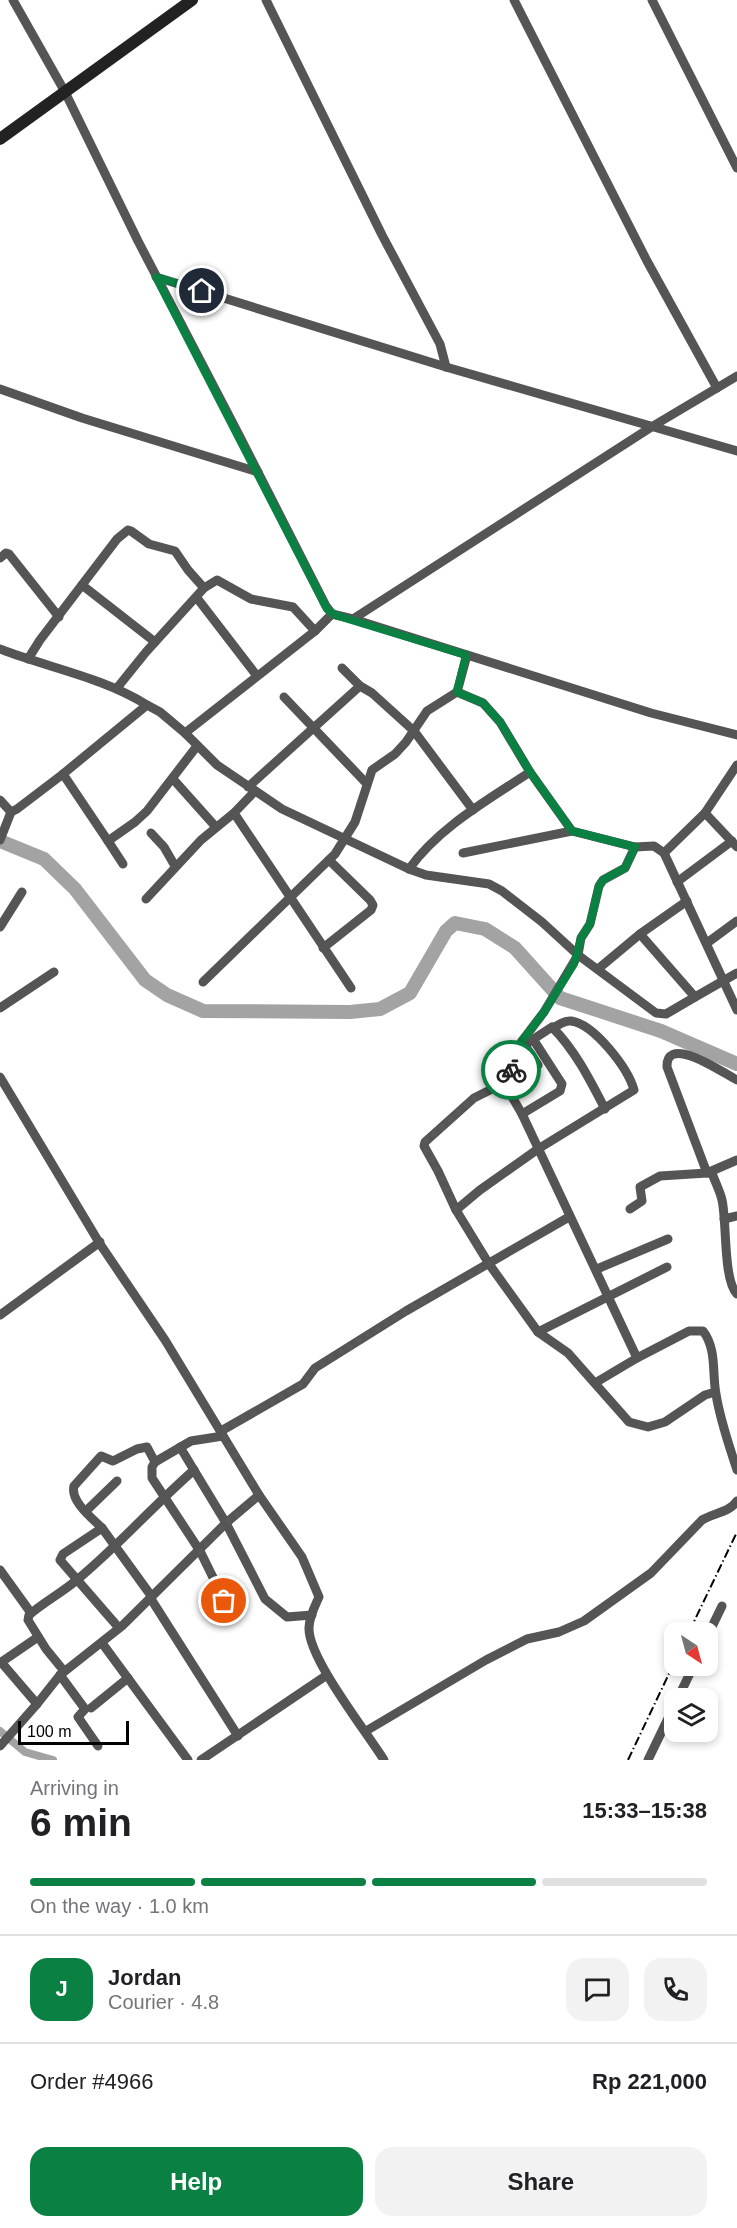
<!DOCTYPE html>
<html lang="en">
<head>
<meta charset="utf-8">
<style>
  :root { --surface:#fff; --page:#f2f2f2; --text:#202124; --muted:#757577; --line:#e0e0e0; --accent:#0b8043 }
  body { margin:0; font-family:Arial,sans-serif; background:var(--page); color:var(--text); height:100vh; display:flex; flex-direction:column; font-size:22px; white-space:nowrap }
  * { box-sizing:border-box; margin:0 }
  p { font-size:20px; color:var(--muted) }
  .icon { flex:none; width:33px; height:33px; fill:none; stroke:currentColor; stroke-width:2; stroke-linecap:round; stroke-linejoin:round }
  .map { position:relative; height:1760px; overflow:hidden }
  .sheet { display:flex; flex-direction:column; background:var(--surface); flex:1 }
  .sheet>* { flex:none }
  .needle { width:39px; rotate:144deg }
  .buttons { position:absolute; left:664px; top:1622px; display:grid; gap:12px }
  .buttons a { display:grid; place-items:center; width:54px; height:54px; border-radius:12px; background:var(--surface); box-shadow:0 3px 9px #0003; font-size:30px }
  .scale { position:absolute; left:18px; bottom:15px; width:111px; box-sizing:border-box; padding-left:6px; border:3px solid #000; border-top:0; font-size:16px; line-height:21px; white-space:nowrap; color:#000; -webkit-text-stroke:4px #fff; paint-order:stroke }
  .pin { position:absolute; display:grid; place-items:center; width:51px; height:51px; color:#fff; margin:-26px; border:3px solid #fff; border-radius:50%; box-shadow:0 2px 6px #0007 }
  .courier { position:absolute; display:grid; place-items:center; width:60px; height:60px; margin:-30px; border:4px solid #0b8043; border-radius:50%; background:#fff; color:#222; box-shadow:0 2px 8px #0007 }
  .overview em { font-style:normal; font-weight:800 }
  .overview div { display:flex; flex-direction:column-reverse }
  .overview { display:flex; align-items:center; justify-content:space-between; height:102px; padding:0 30px }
  h1 { font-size:39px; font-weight:800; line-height:45px }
  .bar { display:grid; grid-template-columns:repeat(4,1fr); gap:9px 6px; align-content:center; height:72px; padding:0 30px }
  .bar i { height:8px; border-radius:4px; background:var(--line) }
  .bar .active { background:var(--accent) }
  .bar p { grid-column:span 4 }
  .line { display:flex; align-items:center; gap:15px; padding:0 30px; border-top:2px solid var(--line) }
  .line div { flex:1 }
  .round { display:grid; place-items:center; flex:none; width:63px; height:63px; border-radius:18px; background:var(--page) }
  .primary-button { display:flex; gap:12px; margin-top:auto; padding:12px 30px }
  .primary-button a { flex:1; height:69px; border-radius:18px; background:var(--accent); color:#fff; font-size:24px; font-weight:800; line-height:69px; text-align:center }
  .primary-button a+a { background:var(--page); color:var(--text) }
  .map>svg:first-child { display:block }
</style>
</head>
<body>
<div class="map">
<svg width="737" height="1760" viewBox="0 0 737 1760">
  <rect width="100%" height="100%" fill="#fff"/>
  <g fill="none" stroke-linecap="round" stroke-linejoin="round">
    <path stroke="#a3a3a3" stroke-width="8" d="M0,1731l25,21 28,8"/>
    <path stroke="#a3a3a3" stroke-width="14" d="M0,841l44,18 31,30 70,91 22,15 36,16 147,1 30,-3 30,-16 36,-62 9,-8 30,6 30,19 45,50 101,33 76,33"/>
    <g stroke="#555" stroke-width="9">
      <path d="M13,0l52,92 73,149 100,192 88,173 6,8 21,5 300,-193 84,-50"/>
      <path d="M266,0l116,235 58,109 6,23"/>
      <path d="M514,0l133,261 70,127"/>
      <path d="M652,0l85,168"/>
      <path d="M156,277l290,90 291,84"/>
      <path d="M0,389l82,29 176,54"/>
      <path d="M0,558l6,-5 3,1 50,63"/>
      <path d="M82,585l73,57"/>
      <path d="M197,598l60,78"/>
      <path d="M353,619l298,94 86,22"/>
      <path d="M0,649c49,19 102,28 147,56"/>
      <path d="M28,659l12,-19 77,-101 11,-9 3,1 18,13 26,7 13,19 16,18"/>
      <path d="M342,668l18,18 12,7 42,38 59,79"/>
      <path d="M117,688l29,-36 58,-64 13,-8 34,19 42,8 22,24"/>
      <path d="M457,692l26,11 17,19 30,50 42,59 63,16 19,-1 10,7 73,157"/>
      <path d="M284,697l83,87"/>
      <path d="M185,733l32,32 65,44 127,60 17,6 63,9 13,7 40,31 36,33 -34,57 -22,29 -18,42 -30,15 -49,44 -1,4 14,25 18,39 33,54 49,68 30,21 61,69 19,5 17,-5 40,-27 10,-3"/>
      <path d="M63,774l45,67 27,-19 12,-11 50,-65"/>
      <path d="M173,779l42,47"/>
      <path d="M248,787l112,-101"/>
      <path d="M0,800l11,12 6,-3 46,-35 84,-69 13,7 25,21 130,-102 17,-17"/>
      <path d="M234,813l117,175"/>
      <path d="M705,813l32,-48"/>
      <path d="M151,833l13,14 11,19"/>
      <path d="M0,840l11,-28"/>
      <path d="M108,841l15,23"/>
      <path d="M635,847l-10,21 -22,12 -4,6 -9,38 -9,14 -3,17 78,58 10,1 29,-17"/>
      <path d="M463,853l109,-22"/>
      <path d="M664,853l41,-40 32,34"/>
      <path d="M409,869c30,-42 79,-69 121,-97"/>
      <path d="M677,882l55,-41"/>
      <path d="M146,899l55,-59 33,-27 21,-22"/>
      <path d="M687,901l-47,33 55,63 42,-24"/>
      <path d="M0,927l22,-35"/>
      <path d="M707,943l30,-22"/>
      <path d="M323,948l48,-38 2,-5 -3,-5 -41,-40"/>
      <path d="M598,969l42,-35"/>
      <path d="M203,982l132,-128 20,-32 17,-52 23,-16 11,-12 21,-31 30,-19 10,-37"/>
      <path d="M0,1008l54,-36"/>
      <path d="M523,1040l6,2 23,-15c23,23 38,53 53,82"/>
      <path d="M522,1041l16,24"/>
      <path d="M0,1077l100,167 65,96 94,155 43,62 17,40c-4,9 -10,20 -10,31 -1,30 57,103 75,132"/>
      <path d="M737,1080c-14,-7 -71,-47 -70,-13l40,106h5c3,9 8,18 10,27 5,21 1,80 15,94"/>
      <path d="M504,1083l18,31 115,244 -42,25"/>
      <path d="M522,1114l38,-23 2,-7 -29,-45"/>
      <path d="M630,1209l12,-8 -2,-14 20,-11 47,-3 30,-13"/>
      <path d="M456,1210l24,-20 58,-41 96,-59c-6,-22 -40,-66 -63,-69 -7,-1 -12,4 -18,7"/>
      <path d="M724,1219l13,-3"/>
      <path d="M597,1269l71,-30"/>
      <path d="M0,1315l100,-73"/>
      <path d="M538,1332l129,-65"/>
      <path d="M637,1358l52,-27h14c14,18 9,43 13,63 4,26 13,51 21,76"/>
      <path d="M221,1431l82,-47 12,-16 91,-57 163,-94"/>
      <path d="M180,1447l46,76 39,76 22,18 25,-2"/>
      <path d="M155,1462l-3,5v11l48,73 32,65"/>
      <path d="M86,1511l31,-30"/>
      <path d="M102,1528l50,69"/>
      <path d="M0,1570l31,43"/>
      <path d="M151,1599l87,137"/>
      <path d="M119,1628l-59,-68 3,-6 39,-26c-10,-10 -32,-27 -28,-42l27,-30 12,5 24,-12 10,-2 8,15 36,-21 32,-5"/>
      <path d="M708,1635l14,-29"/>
      <path d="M102,1643l86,117"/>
      <path d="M1,1662l36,42"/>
      <path d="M0,1663l38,-26"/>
      <path d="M64,1671l-18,-22 -18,-29 1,-5c15,-13 34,-23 49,-36 41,-34 76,-74 116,-109"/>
      <path d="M60,1675l25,34 -7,8 20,29"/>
      <path d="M678,1698l16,-33"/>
      <path d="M91,1708l37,-30"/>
      <path d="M366,1731l120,-71 41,-21 32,-7 25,-11 67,-48 51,-53c12,-7 28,-8 35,-19"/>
      <path d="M0,1746l37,-42 23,-29 62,-49 104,-103 33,-28"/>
      <path d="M201,1760l126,-85"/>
      <path d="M648,1760l27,-56"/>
    </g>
    <path stroke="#222" stroke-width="12" d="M0,139l192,-139"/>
    <g stroke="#000" stroke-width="2" stroke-dasharray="9 3 1.5 3" stroke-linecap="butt">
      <path d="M689,1632l48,-100"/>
      <path d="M628,1760l47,-99"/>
    </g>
  </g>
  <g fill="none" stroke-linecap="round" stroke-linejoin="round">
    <path stroke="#595959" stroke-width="6" stroke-dasharray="0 10.8" d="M224,1601l-24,-50 26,-28 33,-27 -38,-65 82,-47 5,-5 7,-11 91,-57 83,-47 -33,-54 -18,-39 -14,-25 1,-4 49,-44 30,-15 7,-13"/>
    <path stroke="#0b8043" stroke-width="8" d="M202,291l-46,-14 171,332 8,6 131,40 -9,37 26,11 17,19 30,50 42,59 63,16 -10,21 -22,12 -4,6 -9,38 -9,14 -7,26 -30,48 -22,29 -11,29"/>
  </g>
</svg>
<div class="buttons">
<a><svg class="needle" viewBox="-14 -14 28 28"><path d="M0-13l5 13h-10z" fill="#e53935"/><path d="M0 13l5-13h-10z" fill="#757577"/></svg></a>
<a><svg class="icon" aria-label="layers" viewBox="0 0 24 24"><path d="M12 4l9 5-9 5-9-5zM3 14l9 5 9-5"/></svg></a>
</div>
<div class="scale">100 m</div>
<div class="pin" style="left:224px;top:1601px;background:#ea580c"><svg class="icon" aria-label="bag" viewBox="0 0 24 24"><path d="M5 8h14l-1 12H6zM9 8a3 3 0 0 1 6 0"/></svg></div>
<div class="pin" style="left:202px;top:291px;background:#1f2937"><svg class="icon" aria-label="home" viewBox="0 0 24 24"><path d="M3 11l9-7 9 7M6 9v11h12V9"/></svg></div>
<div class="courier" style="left:511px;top:1070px"><svg class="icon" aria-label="bike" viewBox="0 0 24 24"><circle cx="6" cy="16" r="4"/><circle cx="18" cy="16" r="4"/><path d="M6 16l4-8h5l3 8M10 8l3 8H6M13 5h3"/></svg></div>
</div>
<section class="sheet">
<div class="overview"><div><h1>6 min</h1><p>Arriving in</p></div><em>15:33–15:38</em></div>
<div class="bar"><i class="active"></i><i class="active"></i><i class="active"></i><i></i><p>On the way · 1.0 km</p></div>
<div class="line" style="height:108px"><b class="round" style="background:var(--accent);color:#fff">J</b><div><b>Jordan</b><p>Courier · 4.8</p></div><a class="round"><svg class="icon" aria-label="chat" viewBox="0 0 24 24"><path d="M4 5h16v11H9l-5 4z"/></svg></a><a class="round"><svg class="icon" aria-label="phone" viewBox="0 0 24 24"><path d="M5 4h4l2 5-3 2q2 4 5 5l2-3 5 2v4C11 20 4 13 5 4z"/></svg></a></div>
<div class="line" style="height:78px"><div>Order #4966</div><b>Rp 221,000</b></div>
<div class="primary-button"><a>Help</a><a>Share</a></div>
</section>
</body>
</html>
